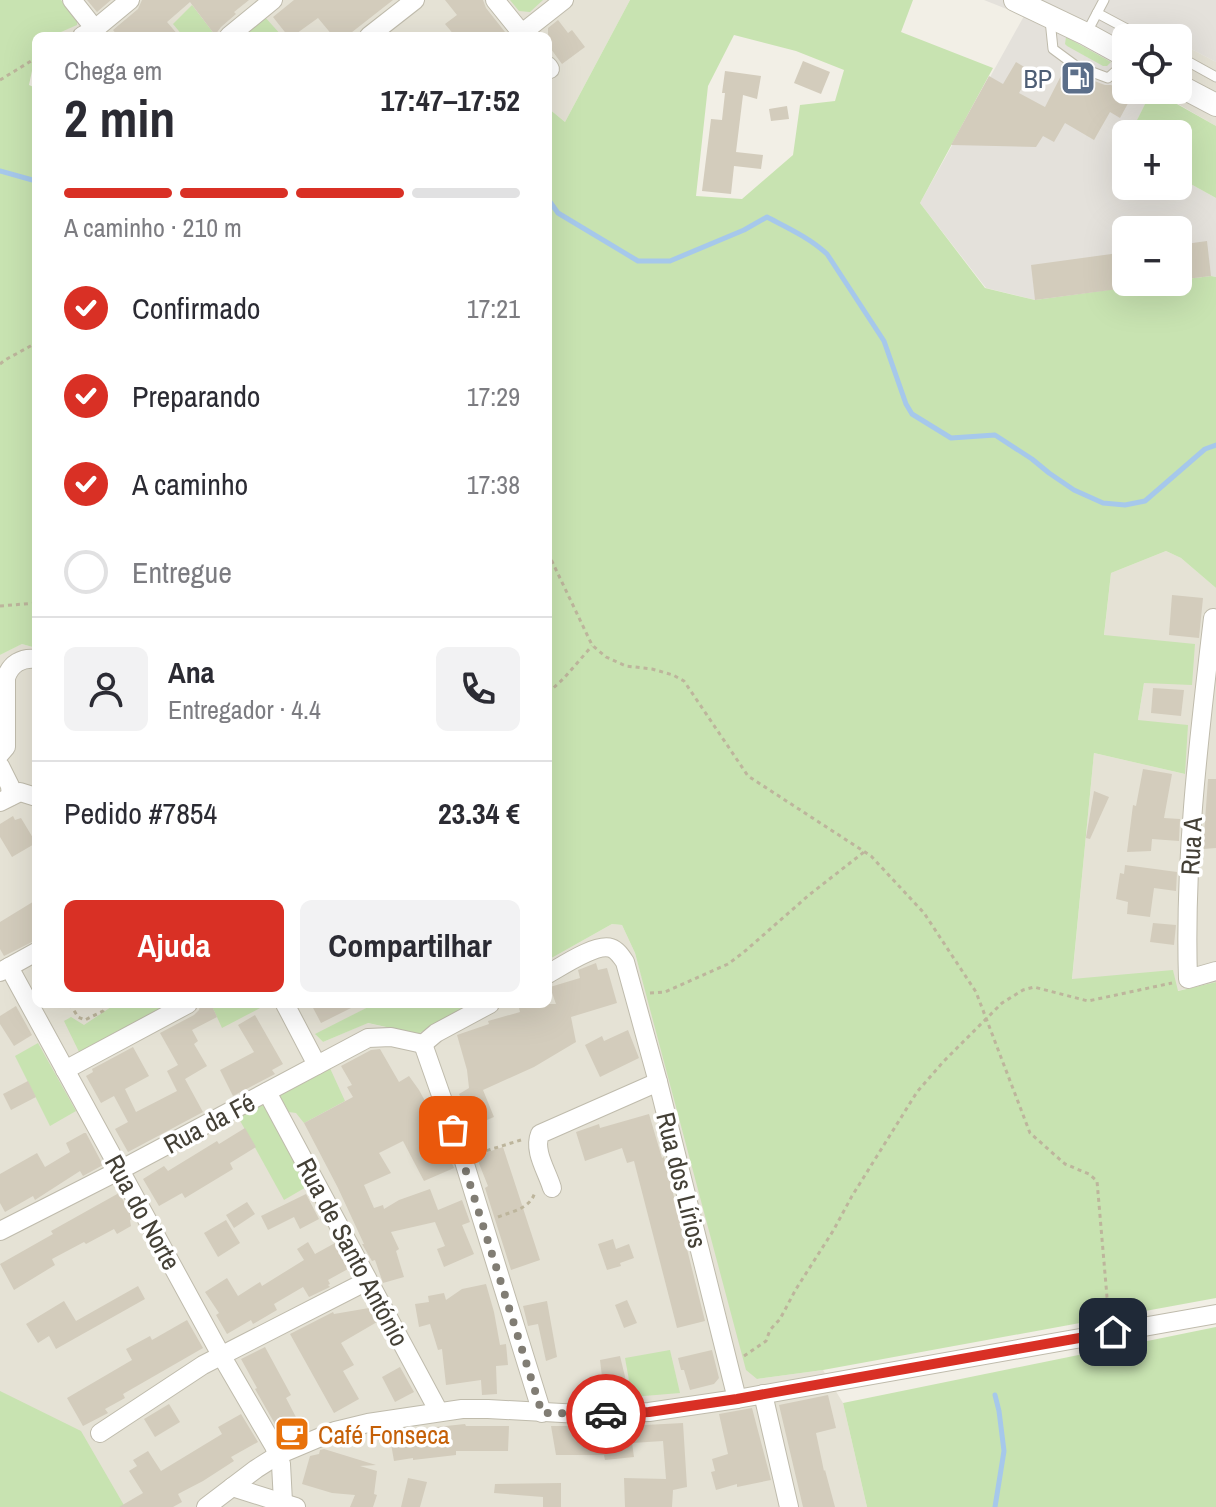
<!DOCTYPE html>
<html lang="pt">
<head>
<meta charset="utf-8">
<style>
  :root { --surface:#fff; --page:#f2f2f3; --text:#2b2b33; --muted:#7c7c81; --line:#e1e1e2; --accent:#d93025 }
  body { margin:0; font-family:"Archivo Narrow",sans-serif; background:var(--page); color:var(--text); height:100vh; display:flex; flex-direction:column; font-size:30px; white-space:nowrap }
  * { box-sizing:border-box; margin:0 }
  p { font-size:26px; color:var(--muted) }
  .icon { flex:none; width:44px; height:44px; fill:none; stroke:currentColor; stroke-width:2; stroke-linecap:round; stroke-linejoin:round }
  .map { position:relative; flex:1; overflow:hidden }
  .details { position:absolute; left:32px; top:32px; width:520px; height:976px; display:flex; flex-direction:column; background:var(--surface); border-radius:12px; box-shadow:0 8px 32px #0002 }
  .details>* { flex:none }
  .buttons { position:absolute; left:1112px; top:24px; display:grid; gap:16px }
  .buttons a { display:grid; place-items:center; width:80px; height:80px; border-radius:12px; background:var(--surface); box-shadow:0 8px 32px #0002; font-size:40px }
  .pin { position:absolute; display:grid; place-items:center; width:68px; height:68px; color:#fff; margin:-34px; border-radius:16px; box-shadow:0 4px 12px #0006 }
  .courier { position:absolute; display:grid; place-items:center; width:80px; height:80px; margin:-40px; border:6px solid #d93025; border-radius:50%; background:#fff; color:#222; box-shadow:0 2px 10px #0007 }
  .overview em { font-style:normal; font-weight:700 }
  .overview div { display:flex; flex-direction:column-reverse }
  .overview { display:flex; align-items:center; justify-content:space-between; height:136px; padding:0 32px }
  h1 { font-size:52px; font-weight:700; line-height:60px }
  .bar { display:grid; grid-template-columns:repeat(4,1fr); gap:12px 8px; align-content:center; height:96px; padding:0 32px }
  .bar i { height:10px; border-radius:6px; background:var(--line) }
  .bar .current { background:var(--accent) }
  .bar p { grid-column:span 4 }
  .line { display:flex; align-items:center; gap:20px; padding:0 32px; border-top:2px solid var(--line) }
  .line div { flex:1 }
  .round { display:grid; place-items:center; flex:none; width:84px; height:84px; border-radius:12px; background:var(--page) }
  ol { padding:0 32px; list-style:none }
  li { display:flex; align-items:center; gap:24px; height:88px }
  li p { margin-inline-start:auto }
  li .icon { padding:8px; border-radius:50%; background:var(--accent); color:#fff; stroke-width:4 }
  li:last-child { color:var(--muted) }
  li i { width:44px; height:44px; border:4px solid var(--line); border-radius:50% }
  .primary-button { display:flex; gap:16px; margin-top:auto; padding:16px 32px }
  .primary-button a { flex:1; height:92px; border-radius:12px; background:var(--accent); color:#fff; font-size:32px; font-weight:700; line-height:92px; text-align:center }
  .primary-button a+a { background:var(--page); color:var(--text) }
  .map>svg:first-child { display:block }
</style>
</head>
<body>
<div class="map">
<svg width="1216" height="1507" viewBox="0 0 1216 1507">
  <rect width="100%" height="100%" fill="#f2efe6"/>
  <g fill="#e5e2d5">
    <path d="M61,0h569l-65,122 -17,-14v-72h-496l25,-12v-6z"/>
    <path d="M1178,42l38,20v64l-62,-36h24z"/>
    <path d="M1166,551l15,7 35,30v394l-39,9 -4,-20 -101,9 22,-227 91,21 -47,-54 6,-37 -40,-47 7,-63z"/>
    <path d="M22,644l14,4v356h338l-58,31 7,7 44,-19 51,11 52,-30h78v-44l64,-36 10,1 13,28 122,426 66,-9 20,33 24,104h-867v-852z"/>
  </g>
  <path fill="#e4e1db" d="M984,0h232v62l-38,-20v-4h-8l-6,-3 -1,3h-37v52h26l-22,44h-4v8l-2,5 2,2v37h52v-9l38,21v79l-5,-1 -33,4v-50h-52v52h40l-131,18 -49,-12 -66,-85 104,-187z"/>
  <g fill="#c8e3b1" fill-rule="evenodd">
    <path d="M0,0h61l16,18v7l-25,11h-16v16l-7,33 7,3v560l-14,-4 -22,11z"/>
    <path d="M510,0h33l-13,12 -11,-1z"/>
    <path d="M630,0h283l-12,32 92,36 -73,135 65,85 50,12 131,-18h12v-2l33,-4 5,1v311l-35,-30 -15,-7 -55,22 -7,62 91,9 -3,41 -48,-2 -6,37 50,5 -3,49 -91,-21 -22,226 101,-9 5,21 38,-9v316l-393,72 -66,9 -11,-9 -111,-417 -13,-28 -10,-1 -64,36v-852l17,14zM734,35l62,16 48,19 -9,31 -35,4 -7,50 -51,44 -46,-3 12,-110z"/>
    <path d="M192,5l23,30 -1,1h-31l-10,-12z"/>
    <path d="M264,16l18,20h-32l-4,-5z"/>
    <path d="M1066,37l45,25 -4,4h-4l-36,-20 -2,-2z"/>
    <path d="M1152,90l64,36v72l-38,-21v-43h-48z"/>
    <path d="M110,1004h66l-95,52 -17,-35 7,-4 13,8 27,-18z"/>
    <path d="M211,1004h49l2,3 -40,21z"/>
    <path d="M374,1004h96l-52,30 -50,-11 -45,19 -8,-8z"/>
    <path d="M38,1043l38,68 -26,15 -35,-70z"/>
    <path d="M329,1066l16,35 -41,22 -8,-10 -7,-1 -9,-15 2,-6z"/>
    <path d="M259,1104l8,3 41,79 -24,14 -46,-83z"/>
    <path d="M1216,1327v180h-349l-24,-104z"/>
    <path d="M670,1350l10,43 -48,4 -7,-39z"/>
    <path d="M0,1391l81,40 44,76h-125z"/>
  </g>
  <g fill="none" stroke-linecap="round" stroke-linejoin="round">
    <g stroke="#a6c8eb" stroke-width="5">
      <path d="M0,171l36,10"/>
      <path d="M548,199l10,14 80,48h32l74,-31 23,-13c21,11 43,21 60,37l57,87 22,63 6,10 39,24 44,-3 37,24 17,14 25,17 29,13 22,2 20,-4 60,-52 11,-4"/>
      <path d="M995,1395l4,16 5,40 -9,56"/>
    </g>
  </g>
  <g fill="#d3ccbc">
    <path d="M87,0h24l-14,12z"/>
    <path d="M142,0h107l-15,12 2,2 -15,13 -6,8 -25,-33 -23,20 12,14h-61l-5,-6 25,-21z"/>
    <path d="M294,0h99l-46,36h-14l-15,-18 -25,18h-5l-15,-19z"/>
    <path d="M445,0h38l3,8 19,24 -5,4h-45l-10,-12 12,-9z"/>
    <path d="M558,20l10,13 4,-3 13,17 -23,17 -14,-19v-17z"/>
    <path d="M803,61l27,11 -9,22 -27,-11z"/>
    <path d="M1016,62l15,9 -12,22 26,14 20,-39 8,5 32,12h6l21,11 -12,22 -10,-6 -16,28 -29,-17 -11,19 -11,-6 -7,11 -85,-2 38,-69 14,8z"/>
    <path d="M725,71l36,5 -4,23 -14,-4 -7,57 27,3 -2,14 -27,-3 -3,28 -29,-3 9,-72 11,1 3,-27h-3z"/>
    <path d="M787,106l2,13 -18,2 -2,-12z"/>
    <path d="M1207,241l4,35 -33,4v-35z"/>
    <path d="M1126,252v36l-91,12 -4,-35z"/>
    <path d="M1172,595l31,3 -4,40 -30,-3z"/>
    <path d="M1153,688l31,2 -3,26 -30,-3z"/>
    <path d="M1143,769l29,5 -8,44 16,1 -1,22 -27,-2 -1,12 -24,1 6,-47 3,1z"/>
    <path d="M1208,779h8v69l-13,1z"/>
    <path d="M1094,791l15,6 -19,42 -4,-1z"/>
    <path d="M13,816l2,4 6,-2 15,25 -24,14 -12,-20v-13z"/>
    <path d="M1125,865l52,7 -1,19 -22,-3 -4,29 -23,-3 1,-12 -12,-3 4,-26 4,1z"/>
    <path d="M36,900v40l-32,16 -4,-7v-27z"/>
    <path d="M1153,923l23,2 -2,20 -24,-3z"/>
    <path d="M596,963l2,7 9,-2 10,35 -46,14 5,25 -42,25 -51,23 11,27 -28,12 -10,-27 6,-2 -3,-6 10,-6 -2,-18 -10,-35 32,-11 -1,-3 32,-9 -2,-8h38l-6,-17 30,-9 -2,-8z"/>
    <path d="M200,1004h11l6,13 -25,13 6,11 -4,3 13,22 -22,13 18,33 -75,40 -13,-23 13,-7 -14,-26 -13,7 -15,-27 7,-4 -1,-3 41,-22 16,29 -24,13 11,23 41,-21 -10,-20 11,-6 -18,-32 34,-18 5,-5z"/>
    <path d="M311,1004h48l-38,19z"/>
    <path d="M16,1006l16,29 -18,11 -14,-22v-8z"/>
    <path d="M255,1015l28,49 -11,6 3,4 -42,22 -13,-26 34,-18 -16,-27z"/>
    <path d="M628,1030l11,28 -39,19 -15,-32 17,-9 2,5z"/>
    <path d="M380,1049l19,33 10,-6 10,14 15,27 -4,3 13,23 11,25 -30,13 -21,-40 -24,12 12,20 -27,12 10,23 9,-3 1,4 15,-9 31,-11 8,21 24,-10 8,22 -8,3 12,29 -30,13 -7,-18 8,-3 -10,-24 -44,10 8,17 -3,2 8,26 -21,6 -8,-23 -3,1 -10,-17h2l-26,-56 -34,-65 49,-26 -6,-10 5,-2 -11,-19 30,-16z"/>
    <path d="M28,1081l8,16 -25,13 -8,-16z"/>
    <path d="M649,1114l13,44 2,-1 41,164 -28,7 -43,-167 -7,2 -5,-15 -37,13 -9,-29 23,-8 1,4z"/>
    <path d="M245,1128l11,19 -26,16 3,6 -48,29 -3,-5 -23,13 -16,-27 21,-13 4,5 49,-30 2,3z"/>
    <path d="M84,1133h2l17,32 -20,11 -3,-5 -42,27 -3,2 -2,-4 -28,16 -5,-9v-29l37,-21 8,14 25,-15 -4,-9z"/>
    <path d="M503,1147l37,113 -29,10 -26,-82 3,-2 -12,-30z"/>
    <path d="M119,1193l14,25 -3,2 1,6 -14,8 -3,-5 -28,15 -2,-2 -32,17 3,6 -41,25 -14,-26 53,-30 -2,-3z"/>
    <path d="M306,1194l13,25 -19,10 -6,-12 -26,13 -7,-14z"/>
    <path d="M247,1202l8,12 -21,14 -8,-13z"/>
    <path d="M226,1220l14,23 -22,14 -14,-24z"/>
    <path d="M613,1239l3,10 13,-5 5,14 -14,5 1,3 -14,4 -9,-26z"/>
    <path d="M308,1242l7,12 20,-11 13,26 -20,11 2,4 -2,1 2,2 -21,10 -6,-10 -29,17 3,6 -24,14 -2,-4 -24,14 -11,-19 3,-2 -14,-21 22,-14 11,18 22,-14 2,4 42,-26 -7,-11z"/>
    <path d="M486,1284l8,28 6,33 6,-1 2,21 -12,1 1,28 -15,1 -1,-15 -35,5 -4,-36 -4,1 -8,-26 -11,3 -4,-23 14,-2 -1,-6 16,-3 2,7 16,-11z"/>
    <path d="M138,1286l7,13 -89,50 -7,-13 -11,7 -12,-19 38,-23 12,20z"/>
    <path d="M627,1300l10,23 -13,5 -9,-23z"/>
    <path d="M547,1301l10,56 -11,4 -8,-37 -10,2 -5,-20z"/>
    <path d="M369,1308l8,14 -36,21 13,22 -11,6 16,28 -25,14 -44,-79 43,-22 1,2z"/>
    <path d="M187,1320l16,28 -80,46 2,4 -20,11 3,4 -25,13 -16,-28 65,-38 -6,-11 24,-13 2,4z"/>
    <path d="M265,1347l26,48 -5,3 12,23 -19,10 -24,-42 2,-1 -16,-29z"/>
    <path d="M712,1350l7,28 -5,6 -24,6 -6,-20h-3l-3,-12z"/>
    <path d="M620,1356l8,33 -24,5 -4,-34z"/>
    <path d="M400,1367l14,25 -19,10 -13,-25z"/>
    <path d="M828,1395l8,33 -20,5 8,38 1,-1 10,37h-32l-24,-102z"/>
    <path d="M169,1404l11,18 -25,15 -11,-18z"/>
    <path d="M752,1408l19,72 -34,7v-3l-21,6 -5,-18 4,-1 -3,-12 16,-5 -9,-40z"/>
    <path d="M241,1414l17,28 -27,15 3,4 -31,20 -25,13 4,8 -9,5h-54l24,-14 -14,-22 8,-5 -4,-6 15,-9 13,20 61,-37 -4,-7z"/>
    <path d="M683,1423l4,64 -14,3 -1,17h-47l-1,-29 42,1 -3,-38 -31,2 2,14 -29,3 -1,-5h-48l-5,-29h31l-1,19 27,-3 -1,-15z"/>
    <path d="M465,1424l1,2h43l-1,25h-52v4l-43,5v-2l-19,3 -5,-29z"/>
    <path d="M324,1449l52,16 -16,1 17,5 -3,23 3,1 -4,12h-23l5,-12 -23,-2 -30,-9 8,-28 9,-2 1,-4z"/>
    <path d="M408,1478l19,4 -7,25h-19z"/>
    <path d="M561,1483v24h-18v-10l-49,-4 1,-9z"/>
  </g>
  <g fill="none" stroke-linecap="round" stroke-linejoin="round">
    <defs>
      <g id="service">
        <path d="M1097,13l47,25"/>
        <path d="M1050,20l3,29 23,17 32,12 18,-16"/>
        <path d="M1086,34l18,-34"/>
        <path d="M1178,56l38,21"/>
      </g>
      <g id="minor">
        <path d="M72,0l23,29"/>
        <path d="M495,0l29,36"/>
        <path d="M522,33l42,-33"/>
        <path d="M82,36l13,-7 35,-29"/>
        <path d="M229,36l44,-36"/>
        <path d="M369,36l46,-36"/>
        <path d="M548,66l2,3"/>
        <path d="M1213,618c-14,120 -29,240 -25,361l28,-8"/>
        <path d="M0,754l6,-7v-69c4,-14 16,-21 30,-19"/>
        <path d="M0,766l10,20 1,10"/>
        <path d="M0,802l20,-10 16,5"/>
        <path d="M9,967l212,388 53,91 7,18 2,38"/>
        <path d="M0,972l36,-20"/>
        <path d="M548,974c14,-8 48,-31 63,-26 6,2 10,8 14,14l33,120 79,317"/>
        <path d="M285,1004l32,61"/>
        <path d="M423,1044l40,114 79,255"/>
        <path d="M423,1044l13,-11 54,-29"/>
        <path d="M65,1070l123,-66"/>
        <path d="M267,1092l172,320"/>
        <path d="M552,1188c-5,-17 -19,-37 -12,-54l118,-52"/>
        <path d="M0,1231l120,-61 248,-132 23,-1 32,7"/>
        <path d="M763,1394l26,113"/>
        <path d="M100,1433l103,-68 164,-84"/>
        <path d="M232,1487l64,20"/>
        <path d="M206,1507l50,-38 22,-14 57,-24 33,-8 94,-14h26l92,5 69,-2 88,-13 479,-85"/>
      </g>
      <g id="tertiary">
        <path d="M1015,0l71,34 40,22"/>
        <path d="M1178,85l38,20"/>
      </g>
    </defs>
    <use href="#service" stroke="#bfbbac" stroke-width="11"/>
    <use href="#minor" stroke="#bfbbac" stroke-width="20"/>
    <use href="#tertiary" stroke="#bfbbac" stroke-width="24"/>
    <g stroke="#bdb59c" stroke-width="3" stroke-dasharray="4 4" stroke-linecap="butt">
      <path d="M0,80l36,-22"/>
      <path d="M0,364l5,-4 31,-17"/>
      <path d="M548,553l44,92 14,12 20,9 26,3 21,6 11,6 64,95 123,80 53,57 52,79 54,141 35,31 24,10 8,7 10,116 4,21"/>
      <path d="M0,606l36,-3"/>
      <path d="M548,693l16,-15 28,-32"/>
      <path d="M650,993l15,-1 63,-28 16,-12 65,-57 55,-43"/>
      <path d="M70,1004l8,13 7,3 18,-9 4,-7"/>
      <path d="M479,1153l42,-13"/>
      <path d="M498,1217c15,-6 32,-8 37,-25"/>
      <path d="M744,1356l22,-15 4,-11 10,-11 16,-30 37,-58 19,-35 65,-104 26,-30 59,-59 21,-13 11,-3 54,14 84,-18"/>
    </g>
    <use href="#service" stroke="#fff" stroke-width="9"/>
    <use href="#minor" stroke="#fff" stroke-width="18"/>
    <use href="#tertiary" stroke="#fff" stroke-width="22"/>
  </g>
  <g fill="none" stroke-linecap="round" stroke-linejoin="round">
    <path stroke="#817d74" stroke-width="8" stroke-dasharray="0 14.4" d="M453,1130l89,283 64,1"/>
    <path stroke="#d93025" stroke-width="10" d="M606,1414l43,-2 88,-13 376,-67"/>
  </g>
  <defs>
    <symbol id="fuel-square" viewBox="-11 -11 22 22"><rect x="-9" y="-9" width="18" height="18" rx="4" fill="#5c6f8a" stroke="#fff"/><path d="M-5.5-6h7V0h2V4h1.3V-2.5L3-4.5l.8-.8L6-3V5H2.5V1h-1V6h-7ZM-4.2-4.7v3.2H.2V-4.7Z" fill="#fff"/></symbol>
    <symbol id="cafe-square" viewBox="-11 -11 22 22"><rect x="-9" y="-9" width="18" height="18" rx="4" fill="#e8710a" stroke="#fff"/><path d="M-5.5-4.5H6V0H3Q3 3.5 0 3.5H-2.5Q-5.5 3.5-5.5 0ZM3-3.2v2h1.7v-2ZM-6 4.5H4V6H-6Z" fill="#fff"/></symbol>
  </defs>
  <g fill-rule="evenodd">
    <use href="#fuel-square" x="1058" y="58" width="40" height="40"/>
    <use href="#cafe-square" x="272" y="1414" width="40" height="40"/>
  </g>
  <g text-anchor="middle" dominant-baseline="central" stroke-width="7" stroke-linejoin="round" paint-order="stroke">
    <g font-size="26" fill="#4e5e75" stroke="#fff" text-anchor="end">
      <text x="1052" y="78">BP</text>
    </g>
    <g font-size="26" fill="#444036" stroke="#fff">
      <text transform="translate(1191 846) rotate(-87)">Rua A</text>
      <text transform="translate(209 1123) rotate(-28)">Rua da Fé</text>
      <text transform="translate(682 1180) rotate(76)">Rua dos Lírios</text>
      <text transform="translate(143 1212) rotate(61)">Rua do Norte</text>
      <text transform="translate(353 1252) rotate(62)">Rua de Santo António</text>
    </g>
    <g font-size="26" fill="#c56008" stroke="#fff" text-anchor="start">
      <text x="318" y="1434">Café Fonseca</text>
    </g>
  </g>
</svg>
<div class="buttons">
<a><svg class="icon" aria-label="locate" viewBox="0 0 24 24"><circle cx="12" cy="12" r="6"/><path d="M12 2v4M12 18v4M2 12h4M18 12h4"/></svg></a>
<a>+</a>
<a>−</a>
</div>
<div class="pin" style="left:453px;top:1130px;background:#ea580c"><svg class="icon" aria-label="bag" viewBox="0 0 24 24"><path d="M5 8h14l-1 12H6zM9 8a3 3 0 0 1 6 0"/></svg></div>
<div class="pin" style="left:1113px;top:1332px;background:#1f2937"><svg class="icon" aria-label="home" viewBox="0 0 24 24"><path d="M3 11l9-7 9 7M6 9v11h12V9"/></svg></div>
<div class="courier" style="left:606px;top:1414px"><svg class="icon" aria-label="car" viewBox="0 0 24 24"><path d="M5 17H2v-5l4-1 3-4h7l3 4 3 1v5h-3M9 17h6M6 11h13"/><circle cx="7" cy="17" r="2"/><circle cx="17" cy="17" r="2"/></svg></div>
<section class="details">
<div class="overview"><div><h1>2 min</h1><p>Chega em</p></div><em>17:47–17:52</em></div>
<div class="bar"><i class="current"></i><i class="current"></i><i class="current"></i><i></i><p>A caminho · 210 m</p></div>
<ol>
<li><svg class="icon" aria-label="check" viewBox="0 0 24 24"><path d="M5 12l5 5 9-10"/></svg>Confirmado<p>17:21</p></li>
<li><svg class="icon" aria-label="check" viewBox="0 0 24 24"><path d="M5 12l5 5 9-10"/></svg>Preparando<p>17:29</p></li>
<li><svg class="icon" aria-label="check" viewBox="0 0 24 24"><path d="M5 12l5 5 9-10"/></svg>A caminho<p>17:38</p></li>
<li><i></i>Entregue</li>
</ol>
<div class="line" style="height:144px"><a class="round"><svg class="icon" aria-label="person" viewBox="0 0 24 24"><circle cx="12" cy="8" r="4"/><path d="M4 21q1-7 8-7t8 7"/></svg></a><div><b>Ana</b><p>Entregador · 4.4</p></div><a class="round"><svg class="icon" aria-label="phone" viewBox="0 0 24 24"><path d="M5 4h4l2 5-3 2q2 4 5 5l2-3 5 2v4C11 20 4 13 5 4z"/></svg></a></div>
<div class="line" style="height:104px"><div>Pedido #7854</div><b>23.34 €</b></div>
<div class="primary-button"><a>Ajuda</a><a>Compartilhar</a></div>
</section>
</div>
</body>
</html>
